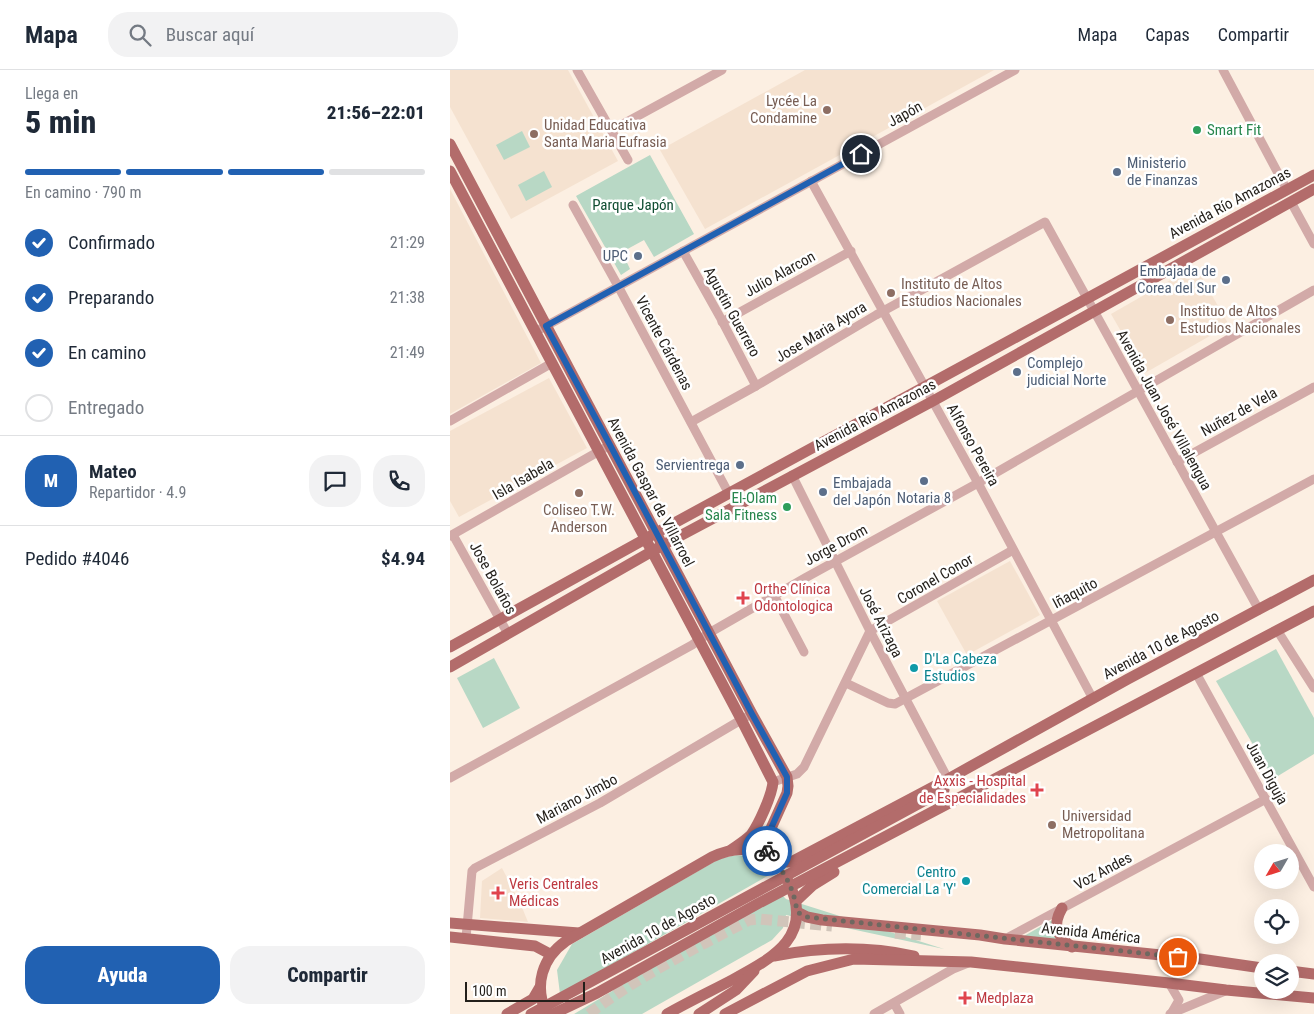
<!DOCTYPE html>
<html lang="es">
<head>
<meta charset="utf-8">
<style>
  :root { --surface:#fff; --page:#f2f2f3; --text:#1f2937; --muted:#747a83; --line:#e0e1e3; --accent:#2161b2 }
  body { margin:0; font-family:"Roboto Condensed",sans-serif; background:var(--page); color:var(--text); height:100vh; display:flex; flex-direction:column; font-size:19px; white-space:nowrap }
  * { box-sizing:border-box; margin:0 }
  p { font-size:16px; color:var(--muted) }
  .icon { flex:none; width:28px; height:28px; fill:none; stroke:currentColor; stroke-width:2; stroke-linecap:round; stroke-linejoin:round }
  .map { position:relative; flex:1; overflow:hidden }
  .details { display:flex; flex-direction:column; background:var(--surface); width:450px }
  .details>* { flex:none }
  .needle { width:32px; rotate:231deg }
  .controls { position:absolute; left:804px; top:774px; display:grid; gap:10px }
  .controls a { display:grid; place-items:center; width:45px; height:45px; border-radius:50%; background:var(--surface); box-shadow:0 5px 20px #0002; font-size:25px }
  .scale { position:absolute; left:15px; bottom:12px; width:120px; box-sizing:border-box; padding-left:5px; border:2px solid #231f1a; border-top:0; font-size:14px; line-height:18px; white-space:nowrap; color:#231f1a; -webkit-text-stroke:4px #fff; paint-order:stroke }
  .pin { position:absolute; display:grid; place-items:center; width:42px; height:42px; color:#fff; margin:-21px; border:2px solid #fff; border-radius:50%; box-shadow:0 1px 5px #0007 }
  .courier { position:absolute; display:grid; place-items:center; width:50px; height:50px; margin:-25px; border:4px solid #2161b2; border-radius:50%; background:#fff; color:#222; box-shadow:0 1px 6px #0007 }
  .overview em { font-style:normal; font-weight:800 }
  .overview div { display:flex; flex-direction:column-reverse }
  .overview { display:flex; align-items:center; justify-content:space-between; height:85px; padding:0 25px }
  h1 { font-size:32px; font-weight:800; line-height:38px }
  .bar { display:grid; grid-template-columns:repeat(4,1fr); gap:8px 5px; align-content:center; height:60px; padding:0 25px }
  .bar i { height:6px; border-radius:4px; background:var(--line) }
  .bar .current { background:var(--accent) }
  .bar p { grid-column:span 4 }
  .line { display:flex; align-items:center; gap:12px; padding:0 25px; border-top:1px solid var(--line) }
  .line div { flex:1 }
  .round { display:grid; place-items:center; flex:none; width:52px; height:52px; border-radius:20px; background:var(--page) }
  ol { padding:0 25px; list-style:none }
  li { display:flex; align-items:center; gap:15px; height:55px }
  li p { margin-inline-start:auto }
  li .icon { padding:5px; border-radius:50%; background:var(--accent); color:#fff; stroke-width:4 }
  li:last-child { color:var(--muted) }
  li i { width:28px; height:28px; border:2px solid var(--line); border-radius:50% }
  .action { display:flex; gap:10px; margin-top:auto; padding:10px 25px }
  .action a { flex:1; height:58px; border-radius:20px; background:var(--accent); color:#fff; font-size:20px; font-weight:800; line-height:58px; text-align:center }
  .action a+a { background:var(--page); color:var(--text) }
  header { display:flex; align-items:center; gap:30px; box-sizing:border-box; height:70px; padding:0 25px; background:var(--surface); border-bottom:1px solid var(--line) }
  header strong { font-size:24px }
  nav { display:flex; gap:28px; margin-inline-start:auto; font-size:18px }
  .search { width:350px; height:45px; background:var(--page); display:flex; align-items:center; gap:12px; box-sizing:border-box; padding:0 18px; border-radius:20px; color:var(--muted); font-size:19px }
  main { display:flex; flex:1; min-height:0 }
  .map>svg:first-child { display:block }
</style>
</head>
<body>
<header>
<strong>Mapa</strong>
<div class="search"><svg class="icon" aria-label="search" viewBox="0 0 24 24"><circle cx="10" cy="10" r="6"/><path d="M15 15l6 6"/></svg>Buscar aquí</div>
<nav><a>Mapa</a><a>Capas</a><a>Compartir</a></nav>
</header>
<main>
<section class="details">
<div class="overview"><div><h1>5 min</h1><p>Llega en</p></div><em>21:56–22:01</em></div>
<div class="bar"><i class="current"></i><i class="current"></i><i class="current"></i><i></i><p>En camino · 790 m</p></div>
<ol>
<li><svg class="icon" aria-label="check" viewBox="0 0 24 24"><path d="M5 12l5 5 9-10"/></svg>Confirmado<p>21:29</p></li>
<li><svg class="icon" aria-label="check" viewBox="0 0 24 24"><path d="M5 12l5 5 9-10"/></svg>Preparando<p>21:38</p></li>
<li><svg class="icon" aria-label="check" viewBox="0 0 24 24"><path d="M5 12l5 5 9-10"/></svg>En camino<p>21:49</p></li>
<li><i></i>Entregado</li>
</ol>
<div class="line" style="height:90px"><b class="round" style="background:var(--accent);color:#fff">M</b><div><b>Mateo</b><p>Repartidor · 4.9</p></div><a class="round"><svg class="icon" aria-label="chat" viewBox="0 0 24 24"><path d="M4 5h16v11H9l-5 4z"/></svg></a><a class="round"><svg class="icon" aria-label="phone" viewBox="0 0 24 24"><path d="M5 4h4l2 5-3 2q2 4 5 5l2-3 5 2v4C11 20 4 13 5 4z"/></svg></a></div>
<div class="line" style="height:65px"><div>Pedido #4046</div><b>$4.94</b></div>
<div class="action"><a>Ayuda</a><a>Compartir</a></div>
</section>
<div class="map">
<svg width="864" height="944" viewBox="0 0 864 944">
  <rect width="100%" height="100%" fill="#fcefe2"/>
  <g fill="#f5e2d0">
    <path d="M0,0h118l50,91 -107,58 -61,-112z"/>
    <path d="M355,0h189l-289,159 -45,-79z"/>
    <path d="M0,119l91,174 -91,51z"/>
    <path d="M745,196l34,59 -84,48 -34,-59z"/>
    <path d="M99,308l38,70 -128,69 -9,-16v-70z"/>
    <path d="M560,491l30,54 -73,40 -30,-54z"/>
    <path d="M52,798l19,37 7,17 -48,-4 2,-37z"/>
  </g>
  <g fill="#b8d8c5">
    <path d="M72,61l8,16 -26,13 -8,-15z"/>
    <path d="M200,85l44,79 -40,23 -10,-17 -22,12 8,17 -9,6 -45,-79z"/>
    <path d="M94,101l8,16 -26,14 -8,-16z"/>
    <path d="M826,579l38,69v36l-41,25 -57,-98z"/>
    <path d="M44,588l26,50 -37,20 -26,-50z"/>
    <path d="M286,785c16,2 28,4 35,19l-211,120 -3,-24 15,-26 147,-85z"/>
    <path d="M332,825l4,4 158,50 -158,-34 -3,13 -11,12 -130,74h-68l110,-66z"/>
    <path d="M604,849l4,21 -34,-4z"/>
  </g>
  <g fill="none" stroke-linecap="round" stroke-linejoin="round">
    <g stroke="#d1c5ba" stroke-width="11" stroke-dasharray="11 5.5" stroke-linecap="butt">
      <path d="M445,863l26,2"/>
      <path d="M139,944c49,-38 105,-65 160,-94l10,-1 73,7"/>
    </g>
    <g stroke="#d2aaa8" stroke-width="9">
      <path d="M127,0l51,90"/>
      <path d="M773,0l64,120"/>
      <path d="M162,60l110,-60"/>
      <path d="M361,111l167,302 115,216"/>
      <path d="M841,132l23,42"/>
      <path d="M123,135l45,81 111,208"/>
      <path d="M233,181l37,66 36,69"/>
      <path d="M272,252l129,-71"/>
      <path d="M85,262l480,-262"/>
      <path d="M0,351l102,-58"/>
      <path d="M241,352l65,-36 120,-71 169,-93 214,388"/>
      <path d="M727,392l137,-75"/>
      <path d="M342,405l78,156 78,148"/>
      <path d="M3,465l55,99"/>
      <path d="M0,466l160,-91"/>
      <path d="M324,525l30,57"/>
      <path d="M827,560l37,58"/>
      <path d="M746,603l118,214"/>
      <path d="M396,613l42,20 7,1 419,-225"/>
      <path d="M0,708l242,-133 17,-12 96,-55 173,-95 336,-193"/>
      <path d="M323,712l24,-8 7,-7 66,-136 143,-81"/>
      <path d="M16,868l6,-67 3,-3 125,-65 146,-86"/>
      <path d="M555,869l261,-140"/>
      <path d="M719,913l10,17 -8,14"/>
      <path d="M444,933l6,11"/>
      <path d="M424,944l79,-45 15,-6"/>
      <path d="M720,944l55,-23"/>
    </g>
    <g stroke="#b36c6b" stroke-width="11">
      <path d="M0,74l302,570 35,63 1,9 -1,7 -19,42 -1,17 2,6"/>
      <path d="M0,101l291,548 32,63c-1,13 -14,42 -22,53 -6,6 -13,10 -20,15"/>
      <path d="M0,577l206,-114 658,-358"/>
      <path d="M0,597l213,-122 270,-144 381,-212"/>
      <path d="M324,792h17l157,-83 180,-100 186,-99"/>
      <path d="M346,831l17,-16 21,-13"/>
      <path d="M612,838c-10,18 -6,27 10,39"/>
      <path d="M347,842l10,5 15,3 158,15 25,4 195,20 62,9"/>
      <path d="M0,853l129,10"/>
      <path d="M0,867l85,9 15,8"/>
      <path d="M324,886c46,-9 94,-10 140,0"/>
      <path d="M840,901l24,3"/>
      <path d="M96,942c-12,-27 -4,-54 20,-71l146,-84c22,-10 39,-11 60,3"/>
      <path d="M57,944l26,-15 7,-12"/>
      <path d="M81,944l413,-224"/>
      <path d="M103,944l44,-21 162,-90 555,-292"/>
      <path d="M217,944c21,-12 44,-23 65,-34 43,-23 83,-45 56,-99"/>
      <path d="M249,944l37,-24 18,-19"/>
      <path d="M275,944l82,-43 47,-12 117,3 198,21 57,7 88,8"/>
    </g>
  </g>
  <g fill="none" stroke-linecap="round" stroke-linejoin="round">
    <path stroke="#6f6860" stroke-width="5" stroke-dasharray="0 9" d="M317,781c2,8 7,10 12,16 10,13 16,28 18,45l10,5 371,40"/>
    <path stroke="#2161b2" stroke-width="6" d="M317,781l1,-16 19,-42v-16l-35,-63 -142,-269 -64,-119 315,-172"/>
  </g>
  <g fill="#8d6e63" stroke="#fff" stroke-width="2">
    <circle cx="377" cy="40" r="5"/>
    <circle cx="84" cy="64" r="5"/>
    <circle cx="441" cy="223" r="5"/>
    <circle cx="720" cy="250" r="5"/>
    <circle cx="129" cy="423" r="5"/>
    <circle cx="602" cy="755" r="5"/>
  </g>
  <g fill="#2e9e5b" stroke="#fff" stroke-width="2">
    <circle cx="747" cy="60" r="5"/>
    <circle cx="337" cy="437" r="5"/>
  </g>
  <g fill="#5c6f8a" stroke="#fff" stroke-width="2">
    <circle cx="667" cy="102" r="5"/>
    <circle cx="188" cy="186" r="5"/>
    <circle cx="776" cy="210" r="5"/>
    <circle cx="567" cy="302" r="5"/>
    <circle cx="290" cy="395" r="5"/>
    <circle cx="474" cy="411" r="5"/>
    <circle cx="373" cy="422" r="5"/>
  </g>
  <g fill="#e0444e" stroke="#fff" stroke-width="2">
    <path d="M290.5 520.5h5v5h5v5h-5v5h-5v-5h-5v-5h5z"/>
    <path d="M584.5 712.5h5v5h5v5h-5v5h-5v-5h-5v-5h5z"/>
    <path d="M45.5 815.5h5v5h5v5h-5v5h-5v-5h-5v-5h5z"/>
    <path d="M512.5 920.5h5v5h5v5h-5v5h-5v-5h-5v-5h5z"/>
  </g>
  <g fill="#0f9aa8" stroke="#fff" stroke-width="2">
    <circle cx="464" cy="598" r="5"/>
    <circle cx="516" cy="811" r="5"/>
  </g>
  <g text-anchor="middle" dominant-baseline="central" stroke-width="5" stroke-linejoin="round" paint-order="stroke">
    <g font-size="15" fill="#785e54" stroke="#fff" text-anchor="start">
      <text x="367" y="31" text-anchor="end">Lycée La<tspan x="367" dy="17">Condamine</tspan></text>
      <text x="94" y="55">Unidad Educativa<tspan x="94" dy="17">Santa Maria Eufrasia</tspan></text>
      <text x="451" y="214">Instituto de Altos<tspan x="451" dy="17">Estudios Nacionales</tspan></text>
      <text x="730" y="241">Instituo de Altos<tspan x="730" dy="17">Estudios Nacionales</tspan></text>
      <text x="129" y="440" text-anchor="middle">Coliseo T.W.<tspan x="129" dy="17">Anderson</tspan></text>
      <text x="612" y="746">Universidad<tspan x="612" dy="17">Metropolitana</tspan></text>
    </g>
    <g font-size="15" fill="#231f1a" stroke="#fff">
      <text transform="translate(455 44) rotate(-29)">Japón</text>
      <text transform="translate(780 133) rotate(-28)">Avenida Río Amazonas</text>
      <text transform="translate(330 204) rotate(-29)">Julio Alarcon</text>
      <text transform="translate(282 242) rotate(61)">Agustin Guerrero</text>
      <text transform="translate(371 262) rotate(-31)">Jose Maria Ayora</text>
      <text transform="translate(214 273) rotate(62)">Vicente Cárdenas</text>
      <text transform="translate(714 340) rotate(61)">Avenida Juan José Villalengua</text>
      <text transform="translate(789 342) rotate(-29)">Nuñez de Vela</text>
      <text transform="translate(425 345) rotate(-28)">Avenida Río Amazonas</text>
      <text transform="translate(523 375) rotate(61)">Alfonso Pereira</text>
      <text transform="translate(73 409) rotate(-30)">Isla Isabela</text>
      <text transform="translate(201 422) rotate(62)">Avenida Gaspar de Villarroel</text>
      <text transform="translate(386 475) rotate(-29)">Jorge Drom</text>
      <text transform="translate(43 508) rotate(61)">Jose Bolaños</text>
      <text transform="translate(485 509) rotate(-30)">Coronel Conor</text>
      <text transform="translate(625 523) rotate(-28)">Iñaquito</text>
      <text transform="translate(431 552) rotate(63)">José Arizaga</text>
      <text transform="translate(711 575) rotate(-28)">Avenida 10 de Agosto</text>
      <text transform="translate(817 703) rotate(61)">Juan Diguja</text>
      <text transform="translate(127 729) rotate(-28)">Mariano Jimbo</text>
      <text transform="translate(653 801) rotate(-28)">Voz Andes</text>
      <text transform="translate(208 859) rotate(-29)">Avenida 10 de Agosto</text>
      <text transform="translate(641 863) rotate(6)">Avenida América</text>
    </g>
    <g font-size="15" fill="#27864d" stroke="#fff" text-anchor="start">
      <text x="757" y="60">Smart Fit</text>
      <text x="327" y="428" text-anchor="end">El-Olam<tspan x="327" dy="17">Sala Fitness</tspan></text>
    </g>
    <g font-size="15" fill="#4e5e75" stroke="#fff" text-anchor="start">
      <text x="677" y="93">Ministerio<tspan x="677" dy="17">de Finanzas</tspan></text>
      <text x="178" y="186" text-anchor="end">UPC</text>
      <text x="766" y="201" text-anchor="end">Embajada de<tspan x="766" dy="17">Corea del Sur</tspan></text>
      <text x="577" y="293">Complejo<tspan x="577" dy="17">judicial Norte</tspan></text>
      <text x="280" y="395" text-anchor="end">Servientrega</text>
      <text x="383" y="413">Embajada<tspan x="383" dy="17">del Japón</tspan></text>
      <text x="474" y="428" text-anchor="middle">Notaria 8</text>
    </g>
    <g font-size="15" fill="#104d32" stroke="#fff">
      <text x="183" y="135">Parque Japón</text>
    </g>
    <g font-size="15" fill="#be3a42" stroke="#fff" text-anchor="start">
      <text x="304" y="519">Orthe Clínica<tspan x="304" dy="17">Odontologica</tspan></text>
      <text x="576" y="711" text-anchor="end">Axxis - Hospital<tspan x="576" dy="17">de Especialidades</tspan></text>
      <text x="59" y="814">Veris Centrales<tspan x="59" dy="17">Médicas</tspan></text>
      <text x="526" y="928">Medplaza</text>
    </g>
    <g font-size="15" fill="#0d838f" stroke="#fff" text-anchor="start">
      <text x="474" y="589">D'La Cabeza<tspan x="474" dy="17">Estudios</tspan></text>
      <text x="506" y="802" text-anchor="end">Centro<tspan x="506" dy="17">Comercial La 'Y'</tspan></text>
    </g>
  </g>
</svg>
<div class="controls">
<a><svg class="needle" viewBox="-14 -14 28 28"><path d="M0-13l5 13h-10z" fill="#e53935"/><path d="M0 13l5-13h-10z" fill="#747a83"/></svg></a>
<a><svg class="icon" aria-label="locate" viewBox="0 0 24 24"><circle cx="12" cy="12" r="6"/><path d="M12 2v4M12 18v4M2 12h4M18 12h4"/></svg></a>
<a><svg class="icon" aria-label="layers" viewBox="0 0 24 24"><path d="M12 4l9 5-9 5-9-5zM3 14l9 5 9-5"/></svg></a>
</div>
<div class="scale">100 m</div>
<div class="pin" style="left:728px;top:887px;background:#ea580c"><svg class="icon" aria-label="bag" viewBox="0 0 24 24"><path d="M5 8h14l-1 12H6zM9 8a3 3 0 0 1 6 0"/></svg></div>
<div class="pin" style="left:411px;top:84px;background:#1f2937"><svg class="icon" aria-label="home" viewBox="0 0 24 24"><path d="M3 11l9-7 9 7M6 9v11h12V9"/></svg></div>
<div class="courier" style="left:317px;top:781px"><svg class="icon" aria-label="bike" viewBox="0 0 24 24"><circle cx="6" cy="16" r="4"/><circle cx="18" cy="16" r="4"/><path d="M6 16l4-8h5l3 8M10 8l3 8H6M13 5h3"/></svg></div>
</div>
</main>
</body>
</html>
